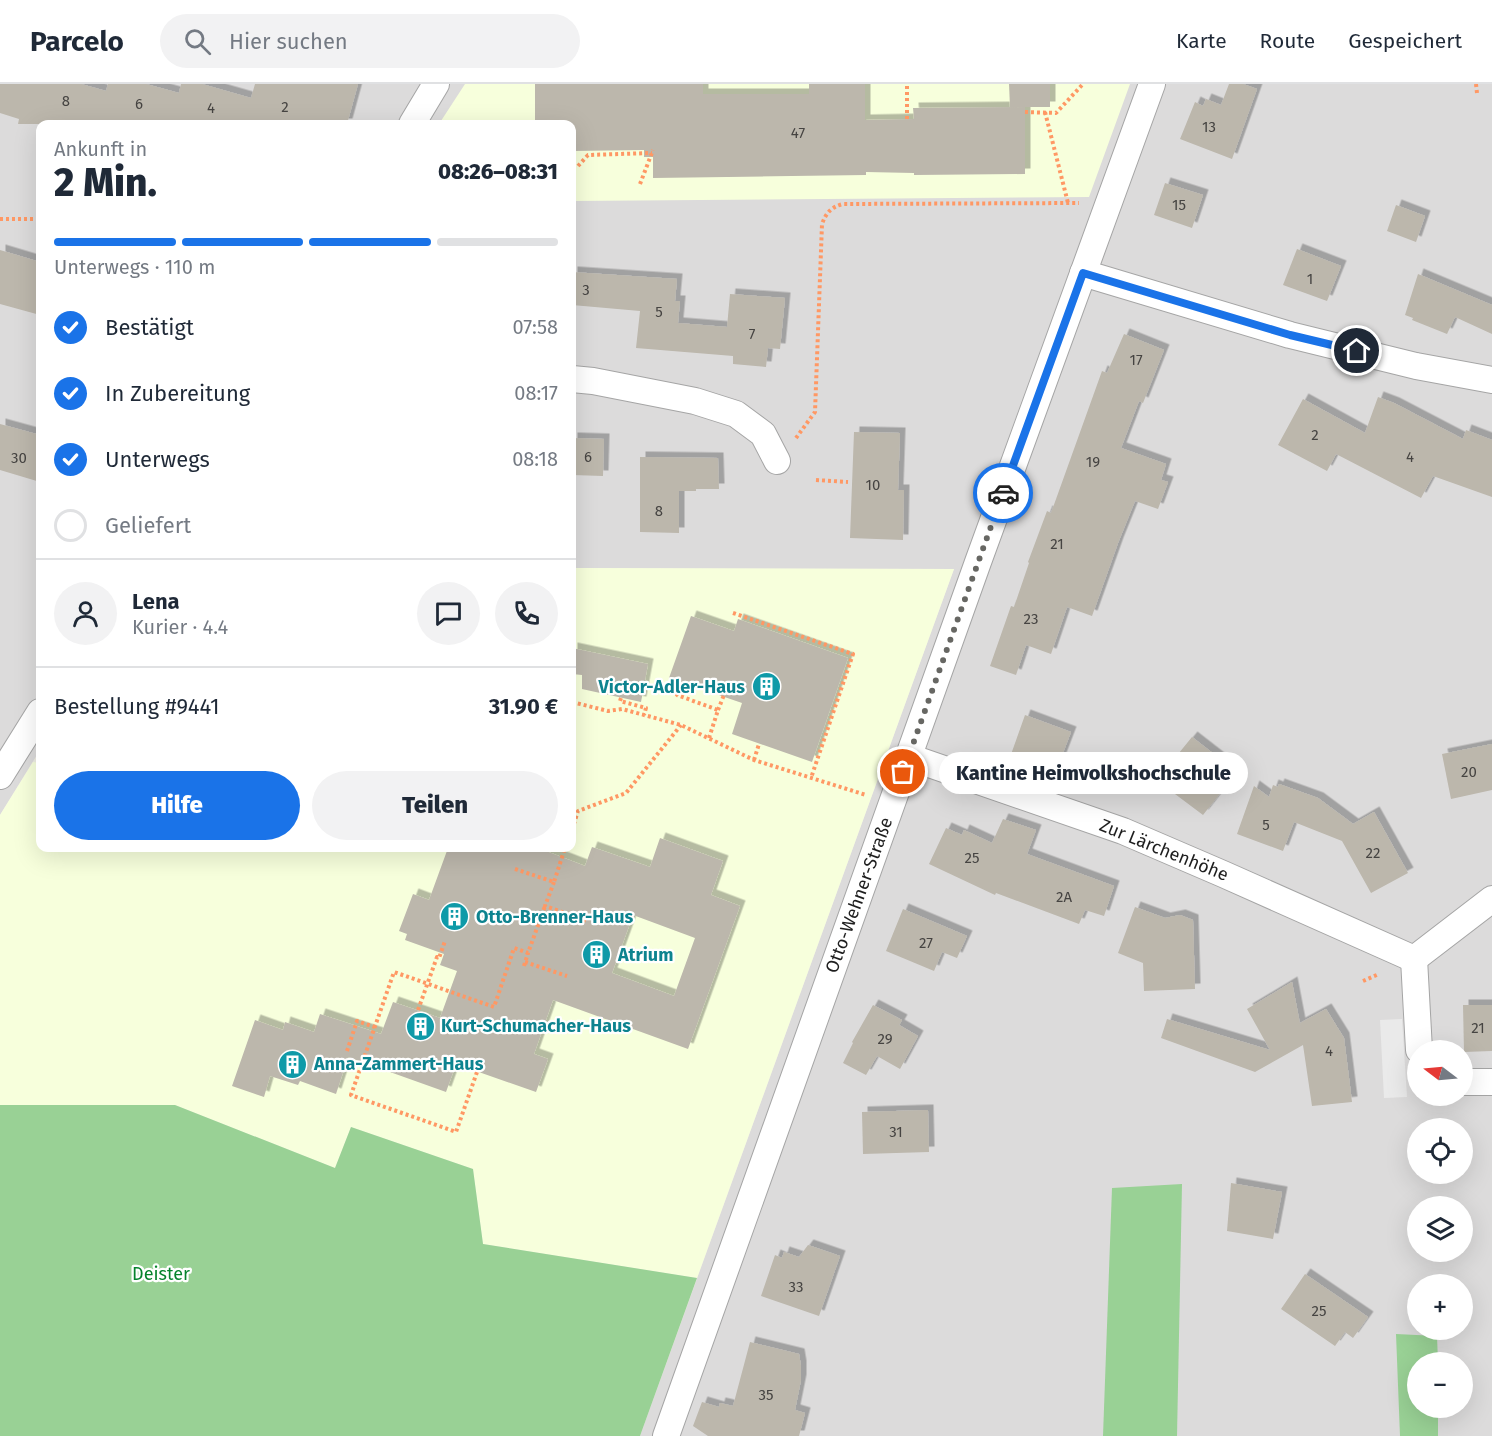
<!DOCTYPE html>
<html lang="de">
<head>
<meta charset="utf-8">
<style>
  :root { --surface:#fff; --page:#f2f2f3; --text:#1f2937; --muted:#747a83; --line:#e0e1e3; --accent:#1a73e8 }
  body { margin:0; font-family:"Fira Sans",sans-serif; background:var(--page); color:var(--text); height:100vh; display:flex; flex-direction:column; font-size:22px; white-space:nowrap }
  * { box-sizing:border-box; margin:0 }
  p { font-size:20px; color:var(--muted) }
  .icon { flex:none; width:33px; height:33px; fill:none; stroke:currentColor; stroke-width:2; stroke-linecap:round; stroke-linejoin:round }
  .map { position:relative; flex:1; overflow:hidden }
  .details { position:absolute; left:36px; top:36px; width:540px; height:732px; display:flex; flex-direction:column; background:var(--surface); border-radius:12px; box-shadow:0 6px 24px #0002 }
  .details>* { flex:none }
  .needle { width:39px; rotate:286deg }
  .tools { position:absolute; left:1407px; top:956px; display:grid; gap:12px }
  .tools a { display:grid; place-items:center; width:66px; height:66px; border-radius:50%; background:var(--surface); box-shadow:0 6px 24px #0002; font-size:30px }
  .pin { position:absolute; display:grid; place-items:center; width:51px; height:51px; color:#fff; margin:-26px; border:3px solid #fff; border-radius:50%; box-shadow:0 2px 6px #0007 }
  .courier { position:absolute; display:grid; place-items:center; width:60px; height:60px; margin:-30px; border:4px solid #1a73e8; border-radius:50%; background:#fff; color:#222; box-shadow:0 2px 8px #0007 }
  .bubble { position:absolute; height:42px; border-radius:21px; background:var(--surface); box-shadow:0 6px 24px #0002; font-size:20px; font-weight:800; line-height:42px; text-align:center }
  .headline em { font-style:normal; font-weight:800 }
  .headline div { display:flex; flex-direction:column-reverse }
  .headline { display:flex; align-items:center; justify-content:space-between; height:102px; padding:0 18px }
  h1 { font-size:39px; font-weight:800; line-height:45px }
  .bar { display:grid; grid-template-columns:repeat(4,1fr); gap:9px 6px; align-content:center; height:72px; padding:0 18px }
  .bar i { height:8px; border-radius:4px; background:var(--line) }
  .bar .on { background:var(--accent) }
  .bar p { grid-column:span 4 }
  .line { display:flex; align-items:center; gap:15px; padding:0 18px; border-top:2px solid var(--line) }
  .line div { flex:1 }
  .round { display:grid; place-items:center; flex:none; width:63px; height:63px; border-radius:32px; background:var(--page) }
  ol { padding:0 18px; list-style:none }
  li { display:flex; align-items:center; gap:18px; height:66px }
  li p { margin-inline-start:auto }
  li .icon { padding:6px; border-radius:50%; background:var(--accent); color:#fff; stroke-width:4 }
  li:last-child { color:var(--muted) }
  li i { width:33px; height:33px; border:3px solid var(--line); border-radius:50% }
  .cta { display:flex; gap:12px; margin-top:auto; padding:12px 18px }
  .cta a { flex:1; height:69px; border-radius:36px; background:var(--accent); color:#fff; font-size:24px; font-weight:800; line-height:69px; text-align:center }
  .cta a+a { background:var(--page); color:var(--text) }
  header { display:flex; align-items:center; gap:36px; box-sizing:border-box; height:84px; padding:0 30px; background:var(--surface); border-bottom:2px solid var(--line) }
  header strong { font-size:28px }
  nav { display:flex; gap:33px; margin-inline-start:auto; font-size:21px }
  .search { width:420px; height:54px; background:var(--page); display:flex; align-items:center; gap:15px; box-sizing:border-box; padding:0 21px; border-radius:33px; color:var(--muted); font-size:22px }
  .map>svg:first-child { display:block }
</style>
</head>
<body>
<header>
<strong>Parcelo</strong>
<div class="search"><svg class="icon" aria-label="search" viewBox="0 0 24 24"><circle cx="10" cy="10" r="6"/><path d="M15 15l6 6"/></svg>Hier suchen</div>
<nav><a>Karte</a><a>Route</a><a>Gespeichert</a></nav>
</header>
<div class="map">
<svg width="1492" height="1352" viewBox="0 0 1492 1352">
  <defs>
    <filter id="shadow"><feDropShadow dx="5.5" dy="-5.5" stdDeviation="0" flood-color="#0004"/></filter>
  </defs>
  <rect width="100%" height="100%" fill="#efeee3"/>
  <path fill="#dcdbdb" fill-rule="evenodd" d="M0,0h1492v1352h-852l314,-867 -382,-1v-444h-532v626l-40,65zM1418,966h44v45h-44zM1418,1044h44v45h-44zM1418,1122h44v45h-44zM1418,1200h44v45h-44zM1418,1278h44v45h-44z"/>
  <g fill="#f7ffdc">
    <path d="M465,0h665l-41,113 -517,4v-77h-133z"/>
    <path d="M572,484l382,1 -257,709 -214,-34 -10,-75 -122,-42 -16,41 -160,-63h-175v-290l33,-53 7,1v85h532z"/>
  </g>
  <g fill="#99d195">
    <path d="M0,1021h175l160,63 16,-41 122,42 10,75 214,34 -57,158h-640z"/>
    <path d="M1182,1100l-5,252h-74l9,-248z"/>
    <path d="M1396,1250l41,2 1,26h-20v45h20v29h-38z"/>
  </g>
  <path fill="#eaeaea" d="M1402,935l5,78 -23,1 -4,-78z"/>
  <g fill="#bcb7ac" fill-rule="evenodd" filter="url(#shadow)">
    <path d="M0,0h81l25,7 2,-7h38l33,9 2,-9h21l49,14 4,-14h103l-11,40h-329l1,-5 -19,-6z"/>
    <path d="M535,0h168v10h106v-10h56v36l49,-1 -1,-11 112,-1v67l-111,1v-2l-48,-1v3l-213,3v-21h-9v-7l-72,1v-27h-37z"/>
    <path d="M1009,0h41v23h-40z"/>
    <path d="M1229,0h14l14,5 -25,70 -52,-20 15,-37 8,4 3,-7 15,6z"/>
    <path d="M1165,99l38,12 -11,33 -38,-13z"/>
    <path d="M1396,121l29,11 -9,26 -29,-11z"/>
    <path d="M1297,165l44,17 -14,35 -44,-16z"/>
    <path d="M0,166l40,12v53l-40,-11z"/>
    <path d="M572,188l105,7 -2,22h5l-2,22 49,4 3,-33 55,4 -5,51 -12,-1 -2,19 -33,-3v-8l-97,-8 4,-37 -68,-6z"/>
    <path d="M1418,190l74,31v29l-37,-17 -8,17 -35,-14 1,-2 -8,-3z"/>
    <path d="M1124,250l40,16 -21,53 -4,-2 -18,47 45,16 -5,16 7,2 -10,27 -23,-8 -17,42 -26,73 -25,-9 -16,47 -25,-9 -10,30 -26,-9 21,-60 3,1 15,-44 -1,-1 19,-51 4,2 51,-142 5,2z"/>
    <path d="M1378,313l16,6 69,36 3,-9 26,10v57l-59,-21 -12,22 -85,-44 -9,17 -49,-26 25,-46 62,34z"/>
    <path d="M0,340l40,11v47l-40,-12z"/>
    <path d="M854,348l46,1 -2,57h6l-1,50 -53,-2z"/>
    <path d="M572,354l32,1 -1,37 -31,-1z"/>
    <path d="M640,373l78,1 1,31h-23v2h-17v42l-39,-1z"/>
    <path d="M691,532l43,15 4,-12 110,39 -36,104 -80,-28 10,-31 -73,-25z"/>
    <path d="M572,564l76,16 -7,38 -59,-13v-14l-10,-1z"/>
    <path d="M1025,631l46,17 -13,34 -6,-2 -4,10 -39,-14z"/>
    <path d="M1192,653l45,35 -34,43 -28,-21 9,-11 -18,-14z"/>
    <path d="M1492,660v46l-41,9 -9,-45z"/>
    <path d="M1279,700l39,14 35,26 21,-12 34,61 -37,20 -29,-52 -48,-19 -11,29 -46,-17 17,-48 15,11 4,-12 5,2z"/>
    <path d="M1003,735l33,11 -9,24 87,32 -10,30 -19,-6 -6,14 -83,-31 -1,2 -66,-31 17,-36 16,7 2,-5 28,13z"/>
    <path d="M660,754l63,23 -12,34 29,11 -52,143 -135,-49 -19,54 14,5 -12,33 -80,-28 -10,28 -98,-35 -12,37 -36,-13 -2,4 -28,-9 -6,21 -32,-11 23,-66 28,10 2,-8 29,10 6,-18 61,20 12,-32 47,16 17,-47 -17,-6 4,-11 -39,-14 2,-6 -8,-3 14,-37 16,6 19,-52h90l47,18 7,-19 58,20zM633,831l62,23 -21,58 -62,-23z"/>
    <path d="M1135,823l30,11 15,-3 13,5 2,69 -51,2 -1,-28 -25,-10z"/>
    <path d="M903,825l64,27 -10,22 -15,-6 -8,19 -48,-20z"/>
    <path d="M1292,898l9,47 -1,-6 26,-14 18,29 8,64 -40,4 -9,-61 -48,27 -94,-34 6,-19 103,31 -23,-41z"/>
    <path d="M873,921l29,15 -3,5 19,11 -18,33 -23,-13 -11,19 -23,-12 10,-20 -1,-1z"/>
    <path d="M1463,921h29v46l-28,1z"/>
    <path d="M928,1026l1,42 -66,2 -1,-42z"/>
    <path d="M1231,1099l51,9 -9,47 -46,-8z"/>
    <path d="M808,1161l32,11 -21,60 -58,-20 14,-41 7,3 2,-6 15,5z"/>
    <path d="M1305,1190l63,43 -15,21 -8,-6 -10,14 -54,-37z"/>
    <path d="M750,1258l49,12 2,12v14l-6,30 10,3 -6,23h-91l-15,-10 9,-24 17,5 1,-4 13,3z"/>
  </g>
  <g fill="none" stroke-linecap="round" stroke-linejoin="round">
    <defs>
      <g id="minor">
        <path d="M412,40l24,-40"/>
        <path d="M1083,189l207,62 126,31 76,14"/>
        <path d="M572,295l21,2 102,20 41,13 27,20 14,27"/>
        <path d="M909,673l214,74 100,43 191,85"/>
        <path d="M0,692l40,-64"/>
        <path d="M1414,875l78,-60"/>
        <path d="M1414,875l5,91"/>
        <path d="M1462,998h30"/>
        <path d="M666,1352l312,-874 174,-478"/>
      </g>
    </defs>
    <use href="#minor" stroke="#a5a5a5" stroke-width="28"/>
    <g stroke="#ff9864" stroke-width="4" stroke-dasharray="3 3" stroke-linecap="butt">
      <path d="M1476,0l1,9"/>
      <path d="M1025,28l31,1 27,-29"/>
      <path d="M1045,28l23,91"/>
      <path d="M907,35v-35"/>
      <path d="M572,82h6l10,-11 64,-2"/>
      <path d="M640,100l13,-34"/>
      <path d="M0,135h40"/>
      <path d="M796,354l19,-26 7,-188c4,-11 9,-17 21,-20l236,-1"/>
      <path d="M816,396l32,2"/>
      <path d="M733,529l120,41 -42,124"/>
      <path d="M682,598l-5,13 41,15 -9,28"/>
      <path d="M621,614l-1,3 26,7 -2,7"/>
      <path d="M572,618l36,9 14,-2 59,16 73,35 112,35"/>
      <path d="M718,626l6,-15"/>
      <path d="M754,676l5,-16"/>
      <path d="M572,746l6,-19 48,-18 55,-68"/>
      <path d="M515,785l39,13 11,-34"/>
      <path d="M554,798l-9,24 42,15"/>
      <path d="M525,878l42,14"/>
      <path d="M524,882l4,-13"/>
      <path d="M1363,897l16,-7"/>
      <path d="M418,926l19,-53 2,1 6,-17"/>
      <path d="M347,967l10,-30 18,6"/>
      <path d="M477,988l-21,60 -105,-37 43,-123 100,35 20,-59 14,5 17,-47"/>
    </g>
    <use href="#minor" stroke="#fff" stroke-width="26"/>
  </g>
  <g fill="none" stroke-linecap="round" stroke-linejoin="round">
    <path stroke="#676763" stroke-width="6" stroke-dasharray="0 10.8" d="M903,688l100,-279"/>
    <path stroke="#1a73e8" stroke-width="8" d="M1003,409l80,-220 207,62 67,16"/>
  </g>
  <defs>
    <symbol id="building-disc" viewBox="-11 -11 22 22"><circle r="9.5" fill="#0f9aa8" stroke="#fff"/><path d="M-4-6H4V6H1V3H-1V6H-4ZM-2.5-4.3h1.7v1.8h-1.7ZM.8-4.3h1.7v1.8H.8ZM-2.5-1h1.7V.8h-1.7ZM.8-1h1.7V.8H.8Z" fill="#fff"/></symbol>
  </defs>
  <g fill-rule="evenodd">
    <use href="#building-disc" x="750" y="586" width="33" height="33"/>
    <use href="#building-disc" x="438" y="816" width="33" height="33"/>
    <use href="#building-disc" x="580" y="854" width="33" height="33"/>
    <use href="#building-disc" x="404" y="926" width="33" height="33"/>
    <use href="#building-disc" x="276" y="964" width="33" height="33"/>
  </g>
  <g text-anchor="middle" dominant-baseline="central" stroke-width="4.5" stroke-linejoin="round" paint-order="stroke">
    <g font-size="15" fill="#464442">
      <text x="66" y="17">8</text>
      <text x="139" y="20">6</text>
      <text x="285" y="23">2</text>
      <text x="211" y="24">4</text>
      <text x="1209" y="43">13</text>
      <text x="798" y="49">47</text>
      <text x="1179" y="121">15</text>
      <text x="1310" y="195">1</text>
      <text x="586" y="206">3</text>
      <text x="659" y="228">5</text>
      <text x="752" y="250">7</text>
      <text x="1136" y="276">17</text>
      <text x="1315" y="351">2</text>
      <text x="588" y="373">6</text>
      <text x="1410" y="373">4</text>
      <text x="19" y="374">30</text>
      <text x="1093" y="378">19</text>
      <text x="873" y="401">10</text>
      <text x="659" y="427">8</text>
      <text x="1057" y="460">21</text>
      <text x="1031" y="535">23</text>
      <text x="1469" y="688">20</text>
      <text x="1266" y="741">5</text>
      <text x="1373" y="769">22</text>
      <text x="972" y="774">25</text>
      <text x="1064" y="813">2A</text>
      <text x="926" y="859">27</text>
      <text x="1478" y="944">21</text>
      <text x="885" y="955">29</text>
      <text x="1329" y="967">4</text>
      <text x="896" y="1048">31</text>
      <text x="796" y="1203">33</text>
      <text x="1319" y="1227">25</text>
      <text x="766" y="1311">35</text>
    </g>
    <g font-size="18" font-weight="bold" fill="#0d838f" stroke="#fff" text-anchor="start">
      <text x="745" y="603" text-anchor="end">Victor-Adler-Haus</text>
      <text x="476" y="833">Otto-Brenner-Haus</text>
      <text x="618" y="871">Atrium</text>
      <text x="441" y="942">Kurt-Schumacher-Haus</text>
      <text x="314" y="980">Anna-Zammert-Haus</text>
    </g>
    <g font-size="18" fill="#1e1e1e" stroke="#fff">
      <text transform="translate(1164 766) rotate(22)">Zur Lärchenhöhe</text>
      <text transform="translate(859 811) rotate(-70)">Otto-Wehner-Straße</text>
    </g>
    <g font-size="18" fill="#05832c" stroke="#fff">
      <text x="161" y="1190">Deister</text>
    </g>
  </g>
</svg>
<div class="tools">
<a><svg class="needle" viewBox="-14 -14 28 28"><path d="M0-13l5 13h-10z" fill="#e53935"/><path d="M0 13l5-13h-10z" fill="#747a83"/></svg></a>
<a><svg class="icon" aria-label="locate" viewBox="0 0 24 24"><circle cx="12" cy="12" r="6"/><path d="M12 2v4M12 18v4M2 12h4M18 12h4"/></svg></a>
<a><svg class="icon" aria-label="layers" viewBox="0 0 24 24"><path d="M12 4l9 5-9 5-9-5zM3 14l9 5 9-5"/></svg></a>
<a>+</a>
<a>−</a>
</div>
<div class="pin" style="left:903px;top:688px;background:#ea580c"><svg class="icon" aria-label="bag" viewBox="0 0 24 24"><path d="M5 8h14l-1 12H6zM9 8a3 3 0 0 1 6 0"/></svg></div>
<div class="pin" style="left:1357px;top:267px;background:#1f2937"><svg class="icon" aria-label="home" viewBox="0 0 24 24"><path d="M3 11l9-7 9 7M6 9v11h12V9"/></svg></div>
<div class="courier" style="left:1003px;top:409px"><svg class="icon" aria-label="car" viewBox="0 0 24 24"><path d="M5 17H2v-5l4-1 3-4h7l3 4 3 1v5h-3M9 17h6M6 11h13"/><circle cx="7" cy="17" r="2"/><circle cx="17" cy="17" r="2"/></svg></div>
<div class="bubble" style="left:939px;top:668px;width:309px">Kantine Heimvolkshochschule</div>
<section class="details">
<div class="headline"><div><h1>2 Min.</h1><p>Ankunft in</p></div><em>08:26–08:31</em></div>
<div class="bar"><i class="on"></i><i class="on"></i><i class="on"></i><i></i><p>Unterwegs · 110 m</p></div>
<ol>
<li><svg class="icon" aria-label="check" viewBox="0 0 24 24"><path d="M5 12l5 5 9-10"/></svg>Bestätigt<p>07:58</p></li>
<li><svg class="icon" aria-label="check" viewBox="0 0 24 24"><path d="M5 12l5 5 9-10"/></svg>In Zubereitung<p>08:17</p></li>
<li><svg class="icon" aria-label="check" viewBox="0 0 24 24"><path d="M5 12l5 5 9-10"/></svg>Unterwegs<p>08:18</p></li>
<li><i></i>Geliefert</li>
</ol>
<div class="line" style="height:108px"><a class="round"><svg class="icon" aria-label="person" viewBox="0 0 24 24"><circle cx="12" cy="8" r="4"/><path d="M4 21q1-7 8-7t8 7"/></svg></a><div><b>Lena</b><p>Kurier · 4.4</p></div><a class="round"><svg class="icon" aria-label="chat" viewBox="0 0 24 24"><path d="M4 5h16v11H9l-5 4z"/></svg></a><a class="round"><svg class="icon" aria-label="phone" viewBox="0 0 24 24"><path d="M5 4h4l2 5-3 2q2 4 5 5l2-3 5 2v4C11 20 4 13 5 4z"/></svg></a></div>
<div class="line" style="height:78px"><div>Bestellung #9441</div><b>31.90 €</b></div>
<div class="cta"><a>Hilfe</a><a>Teilen</a></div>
</section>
</div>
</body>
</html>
